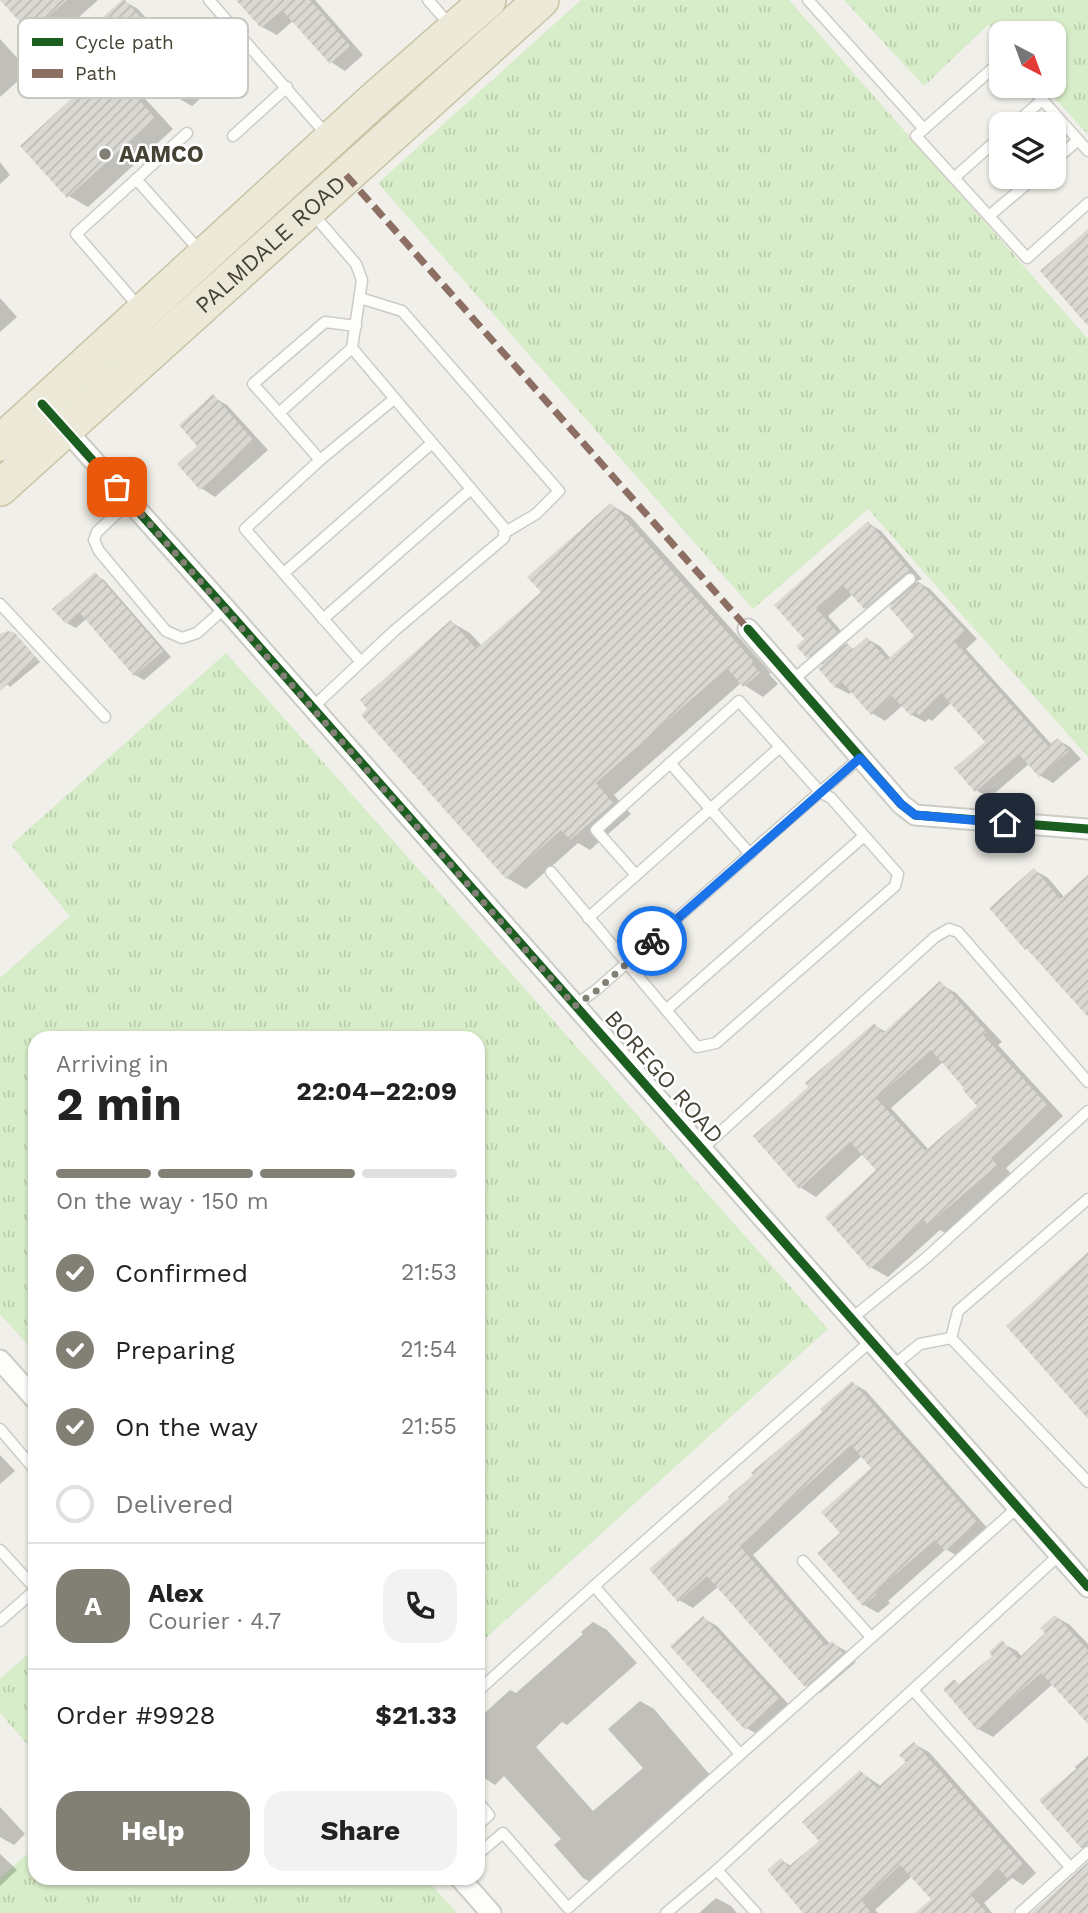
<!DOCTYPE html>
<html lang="en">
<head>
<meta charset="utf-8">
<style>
  :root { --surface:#fff; --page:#f2f2f2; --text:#222; --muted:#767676; --line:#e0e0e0; --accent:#827f74 }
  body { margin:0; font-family:"Work Sans",sans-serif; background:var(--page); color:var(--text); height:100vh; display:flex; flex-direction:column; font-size:26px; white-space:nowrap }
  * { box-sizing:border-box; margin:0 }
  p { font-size:23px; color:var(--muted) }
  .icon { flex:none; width:38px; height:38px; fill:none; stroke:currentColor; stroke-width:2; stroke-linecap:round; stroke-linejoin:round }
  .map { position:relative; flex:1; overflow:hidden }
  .drawer { position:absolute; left:28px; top:1031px; width:457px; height:854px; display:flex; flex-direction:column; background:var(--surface); border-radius:21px; box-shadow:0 2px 5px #0004 }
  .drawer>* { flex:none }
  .needle { width:46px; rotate:139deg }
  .buttons { position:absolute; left:989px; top:21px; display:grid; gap:14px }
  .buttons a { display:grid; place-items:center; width:77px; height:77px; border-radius:14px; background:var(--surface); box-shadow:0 2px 5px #0004; font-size:35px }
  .pin { position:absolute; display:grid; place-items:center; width:60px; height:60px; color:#fff; margin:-30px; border-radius:14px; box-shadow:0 4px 10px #0006 }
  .courier { position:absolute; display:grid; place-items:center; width:70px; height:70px; margin:-35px; border:5px solid #1a73e8; border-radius:50%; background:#fff; color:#222; box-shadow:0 2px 9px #0007 }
  .head em { font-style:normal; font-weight:700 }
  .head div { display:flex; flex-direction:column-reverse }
  .head { display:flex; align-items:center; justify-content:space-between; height:119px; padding:0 28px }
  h1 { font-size:46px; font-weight:700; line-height:52px }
  .bar { display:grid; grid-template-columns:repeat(4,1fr); gap:10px 7px; align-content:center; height:84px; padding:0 28px }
  .bar i { height:9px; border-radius:5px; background:var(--line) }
  .bar .on { background:var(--accent) }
  .bar p { grid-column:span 4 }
  .line { display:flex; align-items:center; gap:18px; padding:0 28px; border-top:2px solid var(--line) }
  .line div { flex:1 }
  .round { display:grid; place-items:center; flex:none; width:74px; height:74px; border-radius:21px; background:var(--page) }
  ol { padding:0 28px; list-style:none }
  li { display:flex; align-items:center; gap:21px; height:77px }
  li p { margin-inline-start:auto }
  li .icon { padding:7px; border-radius:50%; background:var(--accent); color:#fff; stroke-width:4 }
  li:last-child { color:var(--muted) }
  li i { width:38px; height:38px; border:4px solid var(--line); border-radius:50% }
  .cta { display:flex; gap:14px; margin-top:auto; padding:14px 28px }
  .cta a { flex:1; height:80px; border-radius:21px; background:var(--accent); color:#fff; font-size:28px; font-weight:700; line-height:80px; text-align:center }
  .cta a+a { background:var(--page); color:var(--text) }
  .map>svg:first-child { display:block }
</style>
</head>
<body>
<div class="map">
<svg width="1088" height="1913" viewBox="0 0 1088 1913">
  <defs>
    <pattern id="grass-tufts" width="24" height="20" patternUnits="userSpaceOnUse" patternTransform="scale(1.75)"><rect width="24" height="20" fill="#d7ecc8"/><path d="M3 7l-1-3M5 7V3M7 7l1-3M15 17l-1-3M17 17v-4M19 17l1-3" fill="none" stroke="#baccac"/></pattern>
    <pattern id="building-hatch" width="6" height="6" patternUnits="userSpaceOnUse" patternTransform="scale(1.75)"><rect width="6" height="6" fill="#dad8d2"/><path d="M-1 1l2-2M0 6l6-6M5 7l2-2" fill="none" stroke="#bcbbb5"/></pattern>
  </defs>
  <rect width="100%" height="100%" fill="#f0efe9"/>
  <g fill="url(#grass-tufts)">
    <path d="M581,0h208l299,339v418l-220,-248 -115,100 -375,-426z"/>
    <path d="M844,0h244v135l-44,-49h10v-53h-53v5l-12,-14 -65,62z"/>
    <path d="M226,653l602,676 -350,316v-190l2,-3 -2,-3v-411h-443v315l-35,-39v-336l70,-62 -59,-71z"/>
    <path d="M35,1648v105l-35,-40v-34z"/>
    <path d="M35,1847v31h390l32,35h-457v-35z"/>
  </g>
  <g fill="#0003" fill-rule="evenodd">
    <path d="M3,0h95l-48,43 -19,-11z"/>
    <path d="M241,0h74l48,55 -18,16 -14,-9 -37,-42 -17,15 -15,-8z"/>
    <path d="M124,1l14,8 51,58 25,-22 14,8 11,12 -47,41 -14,-8z"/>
    <path d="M0,39l29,32 -29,26z"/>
    <path d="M108,68l19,11 46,50 -85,78 -19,-11z"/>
    <path d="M0,162l10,13 -10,9z"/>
    <path d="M0,298l17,19 -17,15z"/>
    <path d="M213,397l14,8 41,45 -53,47 -14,-9z"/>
    <path d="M611,505l19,11 141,157 -2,1 9,10 -15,13 -22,-14 -127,112 17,19 -41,36 -12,-7 -52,46 -19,-11 -144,-163 88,-93 19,11 12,13 61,-53z"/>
    <path d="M868,523l13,8 41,48 -6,2 14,8 47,50 -11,10 86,96 6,-5 12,7 11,12 -28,24 -12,-7 -11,-13 -41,35 -13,-8 12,-48 -36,-40 -20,19 -3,-2 -4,3 -13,-7 -9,-10 -18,16 -13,-8 -20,-22 -3,3 -13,-7 -12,-22 -16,-9 -1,-17 -30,-33zM853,594l12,14 13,7 12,-11 27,32 -26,23 -11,-13 -13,-7 -12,11 -11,-6 5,-4 -21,-24z"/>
    <path d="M95,575l9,5 67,77 -27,23 -9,-5 -49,-56 -10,9 -9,-5z"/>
    <path d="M15,634l25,28 -30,25 -10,-9v-40z"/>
    <path d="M1034,870l14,8 16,19 24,-19v136l-56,-62 -6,-4 -34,-40z"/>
    <path d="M940,984l16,9 46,49 -4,3 65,71 -57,52 6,7 -67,58 -5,-3 -52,47 -16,-9 -45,-51 51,-47 -15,-16 -47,43 -16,-10 74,-162 12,7zM943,1062l36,44 -50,44 -38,-42z"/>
    <path d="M852,1383l14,8 124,140 -30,27 -14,-9 -58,52 2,2 -12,10 -14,-8 -21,-71 31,-66 -11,-13 -110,100 77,89 2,-1 14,8 10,11 -36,31 -14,-8 -87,-99 -26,22 -14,-8 146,-188z"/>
    <path d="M0,1455l15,16 -15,13z"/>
    <path d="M1056,1617l14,8 18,19v77l-34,-38 -61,54 -15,-8 -33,-39 10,-8 5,3 34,-29 8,-13 15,8 5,6 26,-23z"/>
    <path d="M703,1618l14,8 75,82 -31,28 -15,-8z"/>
    <path d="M593,1622l14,8 30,33 -70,62 -5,-3 -26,25 57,64 50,-43 -35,-39 32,-28 14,8 61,72 -118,105 -14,-8 -29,-33 7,-6 -57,-63 -9,9 -17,-11v-55l32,-29 6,3 67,-59 -2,-2z"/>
    <path d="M914,1744l15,8 107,121 -13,12 -11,-7 -28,25 8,10h-74l16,-14 -22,-23 -37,34 3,3h-73l-24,-53 10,6 31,-24 38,-70 21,14 27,-23z"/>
    <path d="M1088,1756v95l-6,-4 -5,-77 -2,-3z"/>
    <path d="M0,1807l25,27 -11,11 -14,-8z"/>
    <path d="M0,1854l17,16 -17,16z"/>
    <path d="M716,1898l15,8 6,7h-38z"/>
  </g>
  <g fill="url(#building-hatch)" fill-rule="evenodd">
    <path d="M0,0h67l-37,33z"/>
    <path d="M122,0h3l60,68 29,-25 11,13 -48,43 -74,-82z"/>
    <path d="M236,0h74l40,46 -20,18 -48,-54 -21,18z"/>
    <path d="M108,65l47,53 -88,80 -47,-52z"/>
    <path d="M1088,229v97l-48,-55z"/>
    <path d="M213,394l41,47 -54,49 -23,-26 20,-18 -18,-21z"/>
    <path d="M611,503l142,158 -2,2 9,10 -17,14 -16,-19 -131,115 17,20 -43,37 -9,-10 -55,49 -145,-164 6,-6 -7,-9 91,-80 25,29 65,-57 -14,-15z"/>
    <path d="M868,521l43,51 -6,1 -41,36 -21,-24 -27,23 21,24 -30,26 -11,-12 8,-7 -30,-34z"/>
    <path d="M95,572l68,79 -29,25 -55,-64 -13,12 -14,-15z"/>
    <path d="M917,580l48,51 -11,10 94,105 10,-8 11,13 -30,26 -20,-23 -44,38 -21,-24 31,-26 -44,-49 -22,22 -3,-3 -5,4 -19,-20 -21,19 -29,-33 -7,6 -17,-20 29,-25 6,6 14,-12 20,23 27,-24 -25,-29 26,-22z"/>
    <path d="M8,631l7,2 22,26 -37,32v-57z"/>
    <path d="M1034,868l26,31 28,-24v142l-62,-69 -1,2 -36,-42z"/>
    <path d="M940,981l47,51 -4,3 65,71 -57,52 6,7 -69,60 -4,-5 -54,49 -45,-52 51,-47 -26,-28 -51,47 -46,-53 55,-49 -3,-4 69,-60 9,10zM931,1050l33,38 -2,1 15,17 -52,45 -49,-53z"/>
    <path d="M1088,1252v167l-82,-93z"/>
    <path d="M852,1381l125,141 -32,29 -10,-11 -60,52 2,2 -14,12 -46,-53 23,-20 -19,-21 50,-44 -20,-23 -111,101 86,100 6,-5 11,12 -38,34 -98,-111 -29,26 -29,-33 80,-70 -1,-2 25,-22 -2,-2 71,-61 -2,-3z"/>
    <path d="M1055,1615l33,35v74l-47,-51 -64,57 -34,-41 11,-10 5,5 33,-28 -3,-4 13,-12 16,19 27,-26 -5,-5z"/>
    <path d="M703,1616l76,83 -34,31 -75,-84z"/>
    <path d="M914,1742l109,122 -16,14 -8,-9 -29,25 17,19h-72l16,-14 -31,-34 -38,36 9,12h-68l-36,-43 14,-12 7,9 31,-26 -17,-19 58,-52 17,18 29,-26 -7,-7z"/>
    <path d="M1088,1759v86l-7,3 -42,-48z"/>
    <path d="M1088,1862v51h-57l45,-40z"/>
  </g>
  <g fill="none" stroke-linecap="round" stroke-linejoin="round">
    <defs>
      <g id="lane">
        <path d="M209,0l117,134"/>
        <path d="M428,0l21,24"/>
        <path d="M808,0l116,129"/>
        <path d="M1001,61l-85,75 111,122 61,-55"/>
        <path d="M1030,86l58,65"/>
        <path d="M1015,124l27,-24"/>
        <path d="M233,136l54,-49"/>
        <path d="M1054,161l24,-21"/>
        <path d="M954,178l47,-42"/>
        <path d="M136,179l64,72"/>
        <path d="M313,214l43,50 6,16 -10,68 153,181 -1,9 -110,93 -81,76"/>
        <path d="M989,216l46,-39"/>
        <path d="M360,298l42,13 157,180 -23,23 -32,19"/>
        <path d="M139,307l-63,-73 111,-101"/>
        <path d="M352,348l-73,65 41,47 -75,69 116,133"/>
        <path d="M279,413l-26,-29 72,-62 31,4"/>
        <path d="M320,460l74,-61"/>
        <path d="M130,501l-33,31 -3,8 5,11 67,80 16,7 15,-5 28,-25"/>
        <path d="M284,573l148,-130"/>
        <path d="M0,604l105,113"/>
        <path d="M323,619l148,-130"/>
        <path d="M793,680l117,-101"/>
        <path d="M670,763l80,91"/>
        <path d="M551,872l146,175 19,-4 179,-157 3,-12 -67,-76 -11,-6 -62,54 -8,8 -155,137 -20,14"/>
        <path d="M636,875l-40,-45 143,-129 81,91 40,-34"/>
        <path d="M588,918l192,-171"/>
        <path d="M666,1010l198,-174"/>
        <path d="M702,1149l233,-212 14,-8 9,3 130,150"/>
        <path d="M1088,1199l-130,112 -7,27 137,144"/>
        <path d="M851,1319l75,-61 162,-147"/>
        <path d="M893,1366l27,-22 31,-6"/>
        <path d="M0,1429l35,41"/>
        <path d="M0,1550l35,38"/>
        <path d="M803,1561l68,76"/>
        <path d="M594,1586l277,-245"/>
        <path d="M0,1621l35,-31"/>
        <path d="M913,1690l158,178"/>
        <path d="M478,1691l116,-105 146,168"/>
        <path d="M478,1802l11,13 -11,10"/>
        <path d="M478,1854l25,-21 65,75 450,-401"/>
        <path d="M717,1870l342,-315"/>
        <path d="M666,1913l51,-43 39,43"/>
        <path d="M1020,1913l68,-61"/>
      </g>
      <g id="street">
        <path d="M60,423l165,185 863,979"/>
        <path d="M748,629l153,175 14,11 173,14"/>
        <path d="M0,1360l35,39"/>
        <path d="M460,1878l31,35"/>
      </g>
      <g id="highway">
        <path d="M0,443l374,-343 114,-100"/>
        <path id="s1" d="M0,488l541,-488"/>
      </g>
    </defs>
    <use href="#lane" stroke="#cdcbc5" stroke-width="13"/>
    <use href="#street" stroke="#cdcbc5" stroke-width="23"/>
    <use href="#highway" stroke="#c8c3a4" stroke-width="38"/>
    <use href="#lane" stroke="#fdfdfc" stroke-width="10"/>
    <use href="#street" stroke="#fdfdfc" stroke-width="19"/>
    <use href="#highway" stroke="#ece9d8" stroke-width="35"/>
    <path stroke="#8d6e63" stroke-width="7" stroke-dasharray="14 7" stroke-linecap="butt" d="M346,175l402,454"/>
    <defs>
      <g id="cycleway">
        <path d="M42,404l183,204 863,979"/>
        <path d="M748,629l153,175 14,11 173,14"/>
      </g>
    </defs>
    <use href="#cycleway" stroke="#fff" stroke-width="13"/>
    <use href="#cycleway" stroke="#1b5e20" stroke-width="9"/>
  </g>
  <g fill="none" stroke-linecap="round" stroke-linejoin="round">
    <path stroke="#827f74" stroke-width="7" stroke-dasharray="0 12.6" d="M117,487l458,519 20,-14 57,-51"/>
    <path stroke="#1a73e8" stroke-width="9" d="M652,941l208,-183 41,46 14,11 90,8"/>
  </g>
  <circle fill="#827f74" stroke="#fff" stroke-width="2.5" cx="105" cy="154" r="7"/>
  <g text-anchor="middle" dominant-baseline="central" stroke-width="5" stroke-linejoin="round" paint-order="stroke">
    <g font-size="23" font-weight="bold" fill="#464335" stroke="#fff" text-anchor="start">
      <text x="119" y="154">AAMCO</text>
    </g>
    <g font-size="23" fill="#464335" stroke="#fff">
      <text stroke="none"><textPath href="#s1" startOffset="364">PALMDALE ROAD</textPath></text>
      <text transform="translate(664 1077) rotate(49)">BOREGO ROAD</text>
    </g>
  </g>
  <rect x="18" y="18" width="230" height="80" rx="10" fill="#fff" stroke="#c8c7c2" stroke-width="2"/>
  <rect x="32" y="38" width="31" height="8" fill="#1b5e20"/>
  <rect x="32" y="69" width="31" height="9" fill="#8d6e63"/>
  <g font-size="19" fill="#464335">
    <text x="75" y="49">Cycle path</text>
    <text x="75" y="80">Path</text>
  </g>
</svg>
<div class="buttons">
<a><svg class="needle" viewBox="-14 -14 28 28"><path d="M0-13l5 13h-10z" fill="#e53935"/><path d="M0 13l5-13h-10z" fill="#767676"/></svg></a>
<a><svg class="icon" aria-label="layers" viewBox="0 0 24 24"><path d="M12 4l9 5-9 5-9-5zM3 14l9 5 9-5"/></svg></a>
</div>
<div class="pin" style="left:117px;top:487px;background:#ea580c"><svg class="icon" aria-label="bag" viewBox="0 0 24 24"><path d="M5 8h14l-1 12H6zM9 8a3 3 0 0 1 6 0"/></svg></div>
<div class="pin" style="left:1005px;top:823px;background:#1f2937"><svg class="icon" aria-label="home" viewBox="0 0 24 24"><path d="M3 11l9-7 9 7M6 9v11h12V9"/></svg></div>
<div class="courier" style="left:652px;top:941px"><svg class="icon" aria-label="bike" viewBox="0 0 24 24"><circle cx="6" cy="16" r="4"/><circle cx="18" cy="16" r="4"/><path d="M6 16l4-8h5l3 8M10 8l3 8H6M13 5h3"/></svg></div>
<section class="drawer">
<div class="head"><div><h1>2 min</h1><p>Arriving in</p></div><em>22:04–22:09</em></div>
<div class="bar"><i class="on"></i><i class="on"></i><i class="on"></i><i></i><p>On the way · 150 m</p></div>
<ol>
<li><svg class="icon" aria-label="check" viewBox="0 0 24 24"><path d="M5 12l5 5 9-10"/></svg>Confirmed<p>21:53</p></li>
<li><svg class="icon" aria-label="check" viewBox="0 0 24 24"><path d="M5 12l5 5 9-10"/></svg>Preparing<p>21:54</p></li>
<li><svg class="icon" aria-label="check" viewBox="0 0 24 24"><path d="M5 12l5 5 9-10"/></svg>On the way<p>21:55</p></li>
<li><i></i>Delivered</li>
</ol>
<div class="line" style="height:126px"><b class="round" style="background:var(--accent);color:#fff">A</b><div><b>Alex</b><p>Courier · 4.7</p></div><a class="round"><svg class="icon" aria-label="phone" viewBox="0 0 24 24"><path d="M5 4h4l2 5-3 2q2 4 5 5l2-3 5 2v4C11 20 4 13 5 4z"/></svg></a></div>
<div class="line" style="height:91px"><div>Order #9928</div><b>$21.33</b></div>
<div class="cta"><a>Help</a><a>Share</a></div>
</section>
</div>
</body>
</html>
